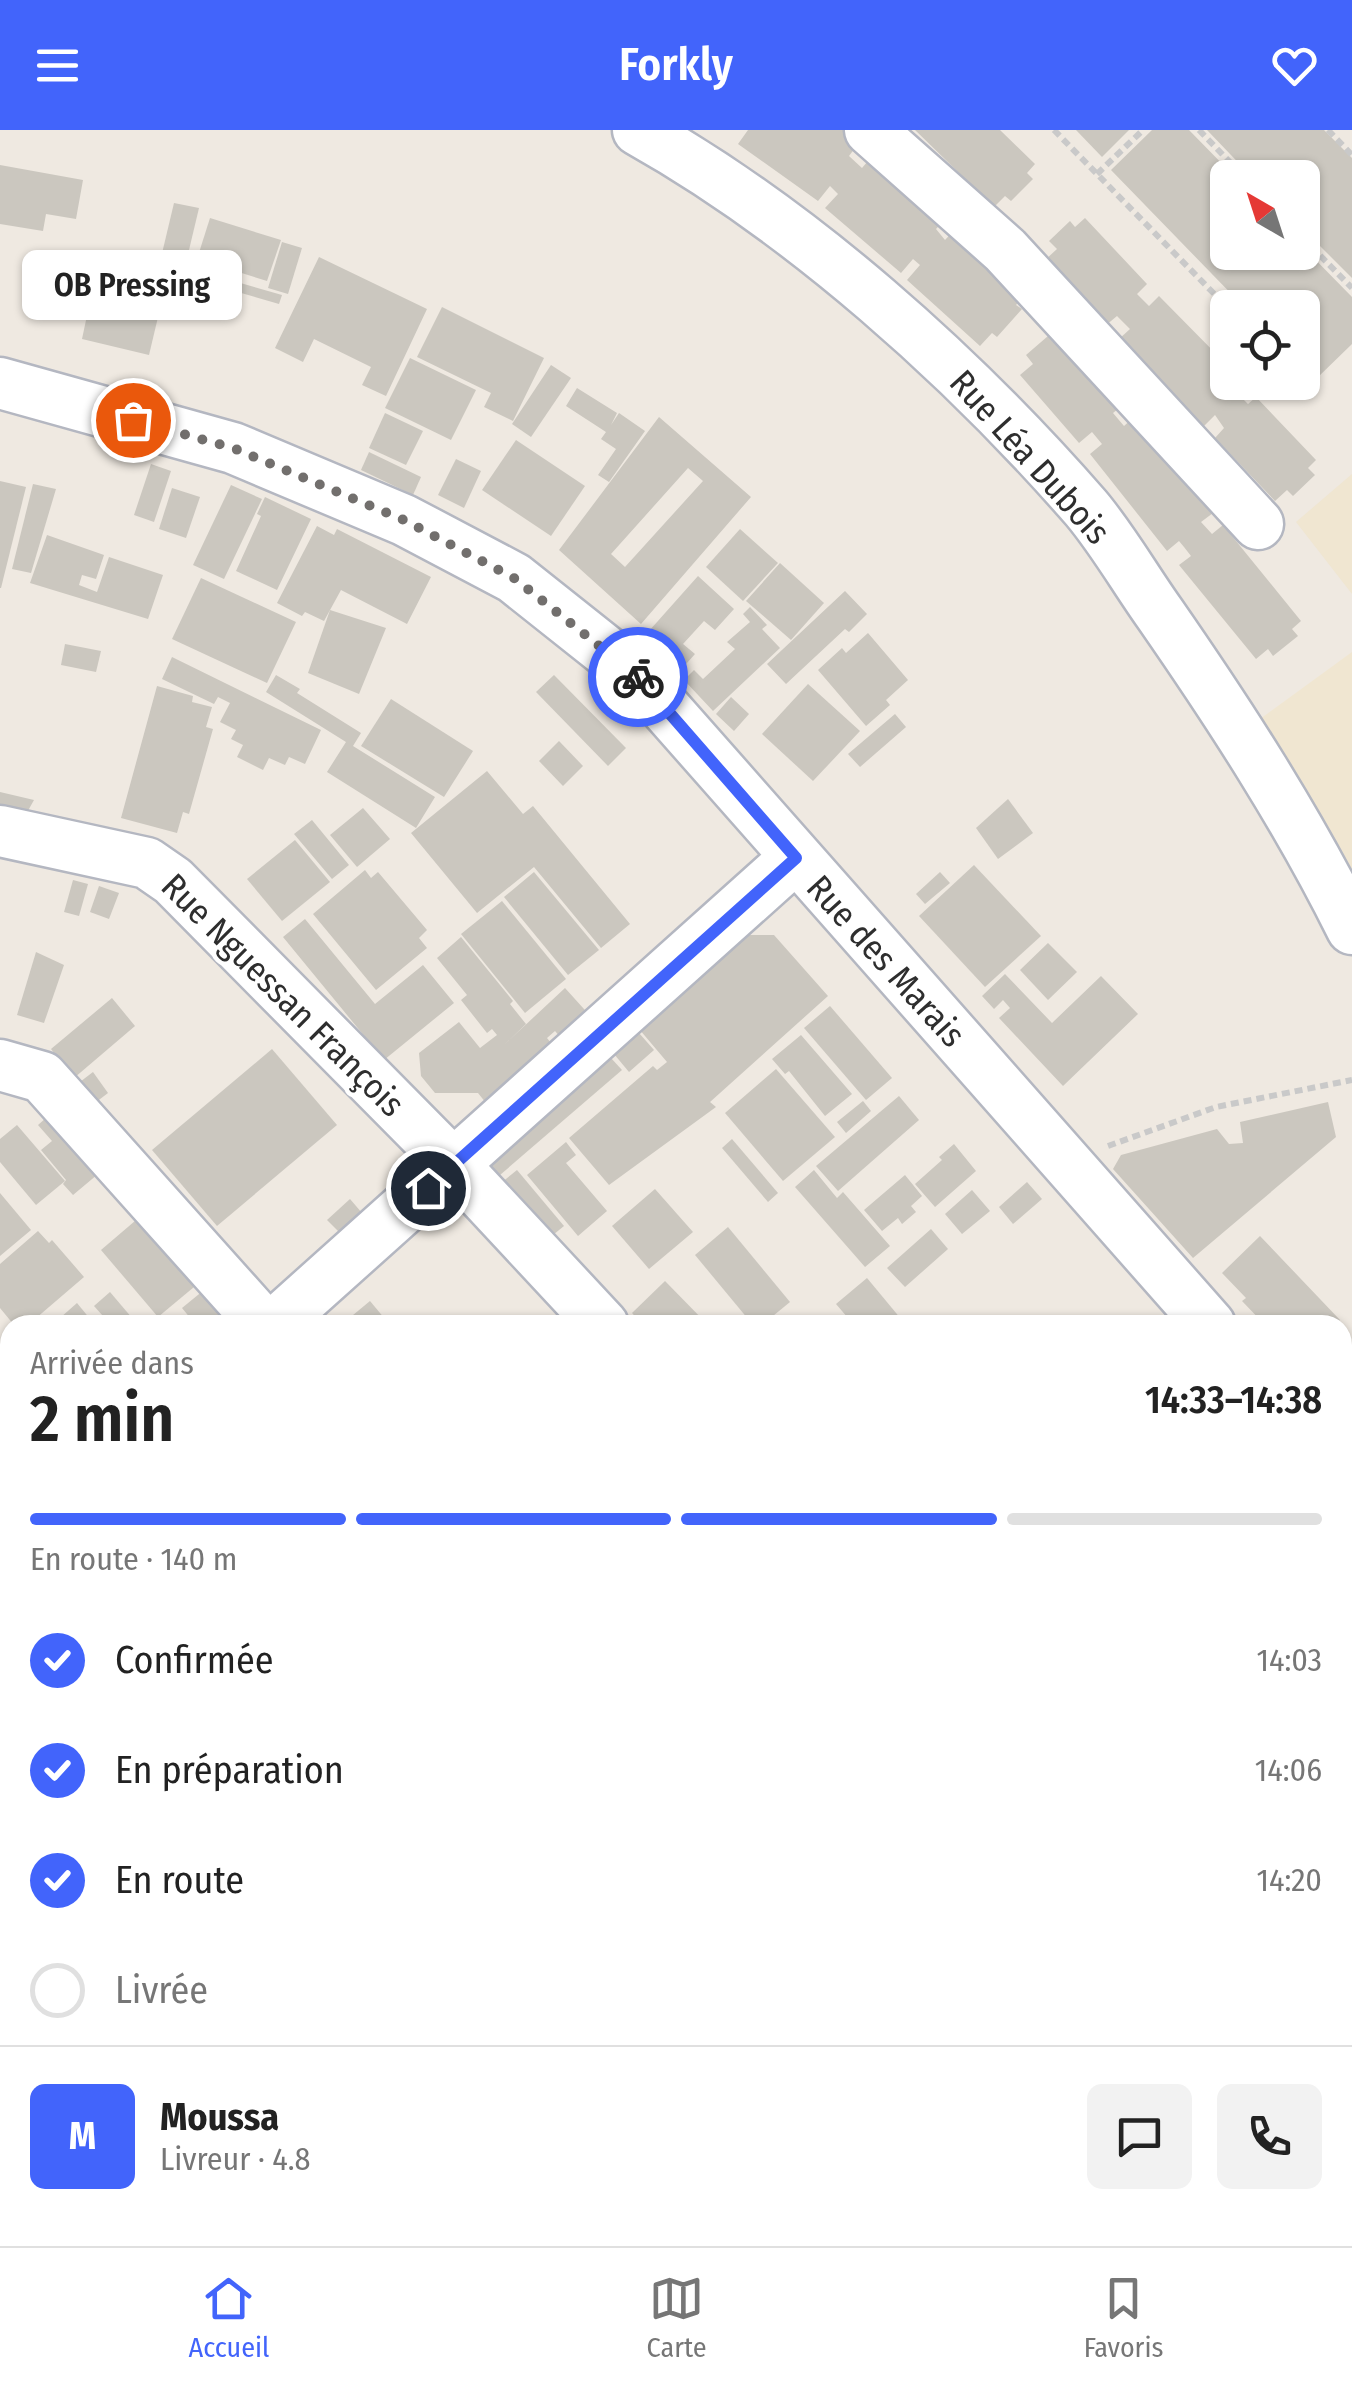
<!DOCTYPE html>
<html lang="fr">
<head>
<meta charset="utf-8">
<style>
  :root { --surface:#fff; --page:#f2f2f2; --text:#222; --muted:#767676; --line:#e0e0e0; --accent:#4264fb }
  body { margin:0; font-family:"Fira Sans Condensed",sans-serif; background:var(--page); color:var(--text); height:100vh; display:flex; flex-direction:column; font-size:38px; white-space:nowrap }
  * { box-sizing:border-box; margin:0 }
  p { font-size:32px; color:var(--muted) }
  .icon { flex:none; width:55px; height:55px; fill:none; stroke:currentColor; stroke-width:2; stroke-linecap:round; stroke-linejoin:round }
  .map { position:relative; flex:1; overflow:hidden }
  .sheet { position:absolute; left:0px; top:1185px; width:1352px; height:932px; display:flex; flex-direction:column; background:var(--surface); border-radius:30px 30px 0 0; box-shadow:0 2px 8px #0004 }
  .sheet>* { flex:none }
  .needle { width:65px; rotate:321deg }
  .controls { position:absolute; left:1210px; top:30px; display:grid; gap:20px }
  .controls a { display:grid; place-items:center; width:110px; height:110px; border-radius:15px; background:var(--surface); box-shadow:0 2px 8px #0004; font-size:50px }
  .pin { position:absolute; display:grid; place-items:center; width:85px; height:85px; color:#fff; margin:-42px; border:5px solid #fff; border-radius:50%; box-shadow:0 2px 10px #0007 }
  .courier { position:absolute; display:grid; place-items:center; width:100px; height:100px; margin:-50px; border:8px solid #4264fb; border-radius:50%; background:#fff; color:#222; box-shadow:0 2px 12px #0007 }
  .bubble { position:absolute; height:70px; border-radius:15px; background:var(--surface); box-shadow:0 2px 8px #0004; font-size:32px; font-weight:600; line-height:70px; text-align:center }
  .head em { font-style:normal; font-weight:600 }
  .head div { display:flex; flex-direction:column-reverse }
  .head { display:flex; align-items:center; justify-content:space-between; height:170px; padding:0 30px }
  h1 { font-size:65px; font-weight:600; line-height:75px }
  .bar { display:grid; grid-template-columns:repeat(4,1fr); gap:15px 10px; align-content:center; height:120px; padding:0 30px }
  .bar i { height:12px; border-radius:8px; background:var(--line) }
  .bar .current { background:var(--accent) }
  .bar p { grid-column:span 4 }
  .line { display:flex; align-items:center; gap:25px; padding:0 30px; border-top:2px solid var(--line) }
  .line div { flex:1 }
  .round { display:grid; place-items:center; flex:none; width:105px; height:105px; border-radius:15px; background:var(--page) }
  ol { padding:0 30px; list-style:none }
  li { display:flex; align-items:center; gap:30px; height:110px }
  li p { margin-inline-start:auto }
  li .icon { padding:10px; border-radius:50%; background:var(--accent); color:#fff; stroke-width:4 }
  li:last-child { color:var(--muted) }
  li i { width:55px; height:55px; border:5px solid var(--line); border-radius:50% }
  header { display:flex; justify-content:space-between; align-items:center; height:130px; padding:0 30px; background:var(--accent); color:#fff; font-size:45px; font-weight:600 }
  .tabs { display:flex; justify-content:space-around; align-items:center; height:140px; border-top:2px solid var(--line); background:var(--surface); font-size:28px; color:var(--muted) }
  .tabs a { display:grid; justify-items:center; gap:5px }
  .tabs .current { color:var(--accent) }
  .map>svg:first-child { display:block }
</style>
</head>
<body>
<header><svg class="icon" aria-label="menu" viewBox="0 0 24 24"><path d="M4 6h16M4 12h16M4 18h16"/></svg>Forkly<svg class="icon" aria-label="heart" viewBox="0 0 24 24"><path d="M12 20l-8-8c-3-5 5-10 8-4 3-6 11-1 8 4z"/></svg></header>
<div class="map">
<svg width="1352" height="2116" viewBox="0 0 1352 2116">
  <rect width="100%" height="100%" fill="#efe9e1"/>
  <g fill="#f0e6d1">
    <path d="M1352,344v120l-56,-72z"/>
    <path d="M1352,522v234l-92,-167z"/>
  </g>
  <g fill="#cbc7bf" fill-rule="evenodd">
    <path d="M748,0h99l14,10 -12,16 13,12 12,-14 74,62 -12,13 9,11 13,-14 71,65 -13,14 6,4 -25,28 -5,-4 -12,13 -73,-66 13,-15 -7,-6 -12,14 -76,-65 13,-14 -8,-8 -12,15 -80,-57z"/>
    <path d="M915,0h85l35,34 -8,9 6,6 -22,22 -6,-5 -11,11z"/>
    <path d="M1076,0h53l-27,27z"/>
    <path d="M1152,0h37l47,48h-8v74h74v-6l50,51v47l-36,35 -14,-13v-58h-57l-134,-138z"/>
    <path d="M1207,0h117l28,28v120l-50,-50v-50h-49z"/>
    <path d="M0,35l83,15 -7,39 -30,-5 -3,17 -43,-7z"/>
    <path d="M174,73l25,5 -15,63 -25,-5z"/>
    <path d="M210,88l71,22 -14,41 -70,-22z"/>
    <path d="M1085,88l62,66 -10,10 12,12 10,-10 69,70v16l17,3 -8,8 11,11 8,-7 60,63 -8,8 7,7 -22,21 -6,-6 -12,11 -60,-63 9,-10 -9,-13 -12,12 -84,-88 11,-10 -13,-13 -12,10 -61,-65 13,-12 -8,-8 21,-20 5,6z"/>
    <path d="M282,112l20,6 -14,46 -20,-6z"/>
    <path d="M319,127l108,52 -41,87 -24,-11 9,-18 -57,-28 -11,23 -28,-14z"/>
    <path d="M99,129l69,16 -19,80 -67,-16z"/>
    <path d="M213,145l69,20 -3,9 -69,-20z"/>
    <path d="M442,177l102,51 -31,63 -29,-14 7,-14 -74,-36z"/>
    <path d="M1063,204l60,71 -10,8 11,13 11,-10 78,97 -12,9 11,12 11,-9 78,96 -9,8 6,7 -25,20 -5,-7 -12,10 -77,-94 12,-9 -7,-9 -5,-6 -12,10 -77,-97 12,-10 -10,-12 -13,11 -59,-68 13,-11 -7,-9 22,-19 5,6z"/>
    <path d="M410,228l66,32 -25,50 -66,-32z"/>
    <path d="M551,235l20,13 -40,59 -19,-13z"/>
    <path d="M577,258l40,25 -6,12 8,-12 26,18 -36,51 -11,-7 18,-26 -15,-10 5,-7 -40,-26z"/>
    <path d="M385,283l38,18 -17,34 -37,-17z"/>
    <path d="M659,287l92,80 -110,127 -82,-74zM688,338l15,13 -78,86 -14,-13z"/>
    <path d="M516,310l69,46 -34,50 -69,-46z"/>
    <path d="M369,322l52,25 -8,18 -52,-25z"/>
    <path d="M456,329l25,12 -17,37 -26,-13z"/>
    <path d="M151,334l20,7 -17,51 -20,-7z"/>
    <path d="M0,351l26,6 -25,101h-1z"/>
    <path d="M33,354l23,5 -25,84 -19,-4z"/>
    <path d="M231,355l31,14 -38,80 -31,-14z"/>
    <path d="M172,358l28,9 -14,41 -27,-9z"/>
    <path d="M265,367l46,22 -34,71 -41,-19 25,-55 -4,-2z"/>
    <path d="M317,396l17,9 3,-6 94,48 -24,47 -66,-34 -17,31 -19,-9 -3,4 -25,-13z"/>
    <path d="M740,399l38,34 -35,38 -37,-34z"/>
    <path d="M47,405l57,20 -8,24 -14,-4 -3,10 18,7 12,-35 54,18 -15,44 -118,-36z"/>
    <path d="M780,433l44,40 -33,37 -45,-39z"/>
    <path d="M698,446l36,33 -19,21 -11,-9 -21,23 12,10 -17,19 -37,-33z"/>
    <path d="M201,448l95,44 -29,61 -95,-44z"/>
    <path d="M845,461l22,23 -18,18 -4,-3 -59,55 -19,-20z"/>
    <path d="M750,477l17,18 -5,4 18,19 -67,63 -29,-31 10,-10 9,9 32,-30 -8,-7 23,-20 -7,-8z"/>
    <path d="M330,480l56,18 -27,66 -51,-21z"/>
    <path d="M868,503l40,47 -22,20 4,5 -24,21 -48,-56 24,-22 4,5z"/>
    <path d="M65,514l36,7 -5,21 -35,-7z"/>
    <path d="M172,527l149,73 -16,34 -16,-7 -4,8 -16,-7 -6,12 -26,-13 6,-12 -12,-6 5,-9 -16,-8 10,-19 -12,-6 -4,7 -52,-25z"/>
    <path d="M276,545l24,14 -3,4 64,40 -8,13 82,51 -19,31 -89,-56 19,-30 -80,-50z"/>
    <path d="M554,545l72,73 -18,18 -72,-74z"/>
    <path d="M808,554l52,47 -47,50 -51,-47z"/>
    <path d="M157,556l36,10 -1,6 20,5 -6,20 7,2 -24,85 -6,-2 -6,21 -56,-15z"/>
    <path d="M731,567l18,17 -15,17 -18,-17z"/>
    <path d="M391,569l82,52 -29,46 -83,-51z"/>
    <path d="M895,584l11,13 -46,40 -12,-13z"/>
    <path d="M559,611l24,25 -20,20 -24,-25z"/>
    <path d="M487,641l36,43 10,-8 97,118 -29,24 -67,-81 -57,46 -66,-80z"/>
    <path d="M0,662l34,8 -9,16 -25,-5z"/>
    <path d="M1008,669l25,34 -35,26 -22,-31z"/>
    <path d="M363,678l27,31 -33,28 -27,-32z"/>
    <path d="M312,690l37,45 -17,14 -38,-45z"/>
    <path d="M295,710l35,42 -48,39 -35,-42z"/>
    <path d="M974,735l67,71 -56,51 -66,-71z"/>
    <path d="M365,740l6,8 7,-6 49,58 -8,8 8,10 -51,42 -63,-76z"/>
    <path d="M534,742l65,78 -31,25 -64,-78z"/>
    <path d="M940,742l10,11 -25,21 -9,-10z"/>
    <path d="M73,750l15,4 -9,32 -15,-4z"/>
    <path d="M99,756l20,7 -10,26 -19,-7z"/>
    <path d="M502,771l64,78 -41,34 -64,-79z"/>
    <path d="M305,789l70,85 48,-39 31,38 -70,57 -101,-123z"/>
    <path d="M730,805h44l54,61 -118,106 6,5 -107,78 -40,-47 84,-72 4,4 10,-8 -33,-39z"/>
    <path d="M461,807l52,64 -3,3 16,20 -22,21 61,-57 28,31 -26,26 -12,-14 -8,7 4,5 -65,60 -8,-10h-43l-14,-17 -2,-23 40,-31 21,26 17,-13 -5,-6 -5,4 -26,-33 6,-5 -30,-37z"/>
    <path d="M1048,813l29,29 -29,28 -28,-30z"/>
    <path d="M36,822l28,13 -20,58 -27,-8z"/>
    <path d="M1005,844l47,49 49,-47 37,38 -75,72 -64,-68 11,-10 -7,-8 -9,9 -12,-13z"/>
    <path d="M112,868l23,28 -61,52 -23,-29z"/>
    <path d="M830,876l62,72 -26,22 -62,-72z"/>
    <path d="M639,903l15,17 -25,22 -15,-18z"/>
    <path d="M801,905l51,59 -27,22 -36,-45 -4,3 -13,-15z"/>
    <path d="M272,919l65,76 -120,101 -65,-76z"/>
    <path d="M611,928l11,12 -122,105 -12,-13z"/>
    <path d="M776,939l59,68 -52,44 -58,-68z"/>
    <path d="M93,942l15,21 -17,13 -15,-21z"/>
    <path d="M899,966l20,24 -81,71 -22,-25z"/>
    <path d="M863,971l8,10 -25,22 -9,-11z"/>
    <path d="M1328,972l8,35 -143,121 -80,-89 8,-14 96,-26 12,15 14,-1 -3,-21z"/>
    <path d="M54,981l50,58 -31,26 -10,-11 3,-4 -25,-30 11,-9 -14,-16z"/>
    <path d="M17,995l48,56 -29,24 -36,-43v-23z"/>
    <path d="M732,1009l46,54 -10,9 -46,-54z"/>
    <path d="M566,1012l10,13 -10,8 41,48 -29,25 -51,-61z"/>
    <path d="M954,1014l22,27 -41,36 -20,-23 27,-24 -3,-3z"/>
    <path d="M517,1040l47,56 -16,13 -47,-56z"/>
    <path d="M814,1040l23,28 6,-6 47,54 -25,21 -70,-80z"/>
    <path d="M905,1045l17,21 -11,10 5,6 -14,12 -4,-6 -16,13 -18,-21z"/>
    <path d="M1027,1052l15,17 -29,25 -14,-17z"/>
    <path d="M655,1059l38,43 -44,37 -37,-43z"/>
    <path d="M972,1060l18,21 -28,23 -17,-20z"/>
    <path d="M0,1063l31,37 -31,26z"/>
    <path d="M350,1069l12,14 -22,20 -13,-13z"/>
    <path d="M149,1079l57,68 -48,40 -57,-67z"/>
    <path d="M728,1097l62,75 -28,23h-9l-58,-70z"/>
    <path d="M931,1099l17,20 -43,38 -18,-19z"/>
    <path d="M38,1101l11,12 3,-3 32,37 -56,48h-14l-14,-17v-44z"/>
    <path d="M1260,1106l80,84 -5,5h-70l-23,-24 4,-3 -24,-25z"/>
    <path d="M867,1148l39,47h-52l-18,-21z"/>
    <path d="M665,1151l43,44h-65l-11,-12z"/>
    <path d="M204,1160l23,26 -10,9h-21l-14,-17z"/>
    <path d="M110,1162l28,33h-27l-17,-19z"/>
    <path d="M370,1171l20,24h-49z"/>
    <path d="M77,1173l18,22h-43z"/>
    <path d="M1352,1243v29l-10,5v-29z"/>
    <path d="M0,1279l10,10v302l-10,8z"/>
    <path d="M1352,1639v73l-10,1v-73z"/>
    <path d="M0,1655l10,12v51l-10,-13z"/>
    <path d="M1342,1800h8l2,24v101l-10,1z"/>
    <path d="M10,1825v81l-10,2v-82z"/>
    <path d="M10,1985v39h-10v-37z"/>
    <path d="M0,2029h10v41l-9,31z"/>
    <path d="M1342,2070h10v46h-20v-8h10z"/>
    <path d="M9,2088l1,20h62l-2,8h-68z"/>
    <path d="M150,2108h30l40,8h-72z"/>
    <path d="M379,2108h53l-2,8h-54z"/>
    <path d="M438,2108h18l34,8h-54z"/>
    <path d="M564,2108h67l-1,8h-66z"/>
    <path d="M659,2108l54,3v5h-54z"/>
    <path d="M793,2108h57v2l-56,6z"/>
    <path d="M1117,2108h48v8h-47z"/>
    <rect x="1178" y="2108" width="70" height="8"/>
    <path d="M1255,2108h51l1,8h-51z"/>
  </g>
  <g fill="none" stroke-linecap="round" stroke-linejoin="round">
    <defs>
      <g id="minor">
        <path d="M638,0c164,92 324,236 448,378 27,32 49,71 74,106 70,101 137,204 192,315"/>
        <path d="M870,0l135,120 253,274"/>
        <path d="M0,253l233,65 171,72 110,58 122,97 574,650"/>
        <path d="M0,701l147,32 26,18 281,284 149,160"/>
        <path d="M0,935l42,12 222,248"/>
        <path d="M274,1195l521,-467"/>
        <path d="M0,1253l10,11"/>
        <path d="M1342,1383l10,20"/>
        <path d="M0,1625l10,-9"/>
        <path d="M1342,1751l10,-1"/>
        <path d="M0,1765l10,-1"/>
        <path d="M0,1947l10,10"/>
        <path d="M507,2108l1,8"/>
        <path d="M1039,2108l1,8"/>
        <path d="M111,2116l2,-8"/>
        <path d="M338,2116l2,-8"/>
        <path d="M748,2116v-8"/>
      </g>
    </defs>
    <use href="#minor" stroke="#b4b7c1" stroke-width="55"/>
    <g stroke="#c9c9c9" stroke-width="6" stroke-dasharray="8 5" stroke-linecap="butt">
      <path d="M1054,0l174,178"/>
      <path d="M1199,0l46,48"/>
      <path d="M1328,0l24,25"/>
      <path d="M1097,44l46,-44"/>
      <path d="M1302,107l50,51"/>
      <path d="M1301,252l8,10"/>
      <path d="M1108,1016l108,-39 136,-27"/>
    </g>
    <use href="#minor" stroke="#fff" stroke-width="50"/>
  </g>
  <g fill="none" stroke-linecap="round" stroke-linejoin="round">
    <path stroke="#726f6d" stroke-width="10" stroke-dasharray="0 18" d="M133,290l100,28 171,72 110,58 124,99"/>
    <path stroke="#4264fb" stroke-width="12" d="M428,1058l368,-330 -158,-181"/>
  </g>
  <g text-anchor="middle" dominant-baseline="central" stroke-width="9" stroke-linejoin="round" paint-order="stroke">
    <g font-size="35" fill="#2e2e2e" stroke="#fff">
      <text transform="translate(1030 327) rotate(48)">Rue Léa Dubois</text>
      <text transform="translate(886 831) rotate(48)">Rue des Marais</text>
      <text transform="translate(283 865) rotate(45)">Rue Nguessan François</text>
    </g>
  </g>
</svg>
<div class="controls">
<a><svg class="needle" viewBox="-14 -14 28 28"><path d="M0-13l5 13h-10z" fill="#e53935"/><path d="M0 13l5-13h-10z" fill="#767676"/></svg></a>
<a><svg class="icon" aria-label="locate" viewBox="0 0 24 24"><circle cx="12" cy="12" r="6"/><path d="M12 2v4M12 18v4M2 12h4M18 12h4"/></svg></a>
</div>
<div class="pin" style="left:133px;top:290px;background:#ea580c"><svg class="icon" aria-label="bag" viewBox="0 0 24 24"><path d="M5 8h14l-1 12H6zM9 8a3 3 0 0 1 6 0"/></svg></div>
<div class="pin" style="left:428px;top:1058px;background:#1f2937"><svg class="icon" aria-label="home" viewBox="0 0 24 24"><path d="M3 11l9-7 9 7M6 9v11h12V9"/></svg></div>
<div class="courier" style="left:638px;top:547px"><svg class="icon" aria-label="bike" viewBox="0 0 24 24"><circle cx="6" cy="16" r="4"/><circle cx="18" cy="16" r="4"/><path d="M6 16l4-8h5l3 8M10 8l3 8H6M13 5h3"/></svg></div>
<div class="bubble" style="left:22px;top:120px;width:220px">OB Pressing</div>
<section class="sheet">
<div class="head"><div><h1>2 min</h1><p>Arrivée dans</p></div><em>14:33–14:38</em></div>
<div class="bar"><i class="current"></i><i class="current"></i><i class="current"></i><i></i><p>En route · 140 m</p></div>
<ol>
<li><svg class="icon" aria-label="check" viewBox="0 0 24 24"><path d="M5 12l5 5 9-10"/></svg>Confirmée<p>14:03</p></li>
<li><svg class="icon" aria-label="check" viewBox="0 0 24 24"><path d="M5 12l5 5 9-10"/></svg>En préparation<p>14:06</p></li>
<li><svg class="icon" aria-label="check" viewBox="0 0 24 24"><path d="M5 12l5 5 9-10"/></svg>En route<p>14:20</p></li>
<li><i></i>Livrée</li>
</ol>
<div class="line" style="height:180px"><b class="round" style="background:var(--accent);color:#fff">M</b><div><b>Moussa</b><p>Livreur · 4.8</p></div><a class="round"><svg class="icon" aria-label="chat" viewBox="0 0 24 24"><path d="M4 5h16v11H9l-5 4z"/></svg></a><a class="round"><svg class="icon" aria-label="phone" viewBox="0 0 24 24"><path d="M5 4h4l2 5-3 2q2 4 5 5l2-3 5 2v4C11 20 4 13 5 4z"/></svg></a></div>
</section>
</div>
<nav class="tabs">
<a class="current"><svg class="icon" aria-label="home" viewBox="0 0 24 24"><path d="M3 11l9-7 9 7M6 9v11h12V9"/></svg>Accueil</a>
<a><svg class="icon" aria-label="map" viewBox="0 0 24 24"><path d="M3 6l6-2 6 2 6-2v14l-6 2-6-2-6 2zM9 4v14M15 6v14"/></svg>Carte</a>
<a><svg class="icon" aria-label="saved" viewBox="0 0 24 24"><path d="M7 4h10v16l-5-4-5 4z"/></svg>Favoris</a>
</nav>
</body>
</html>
